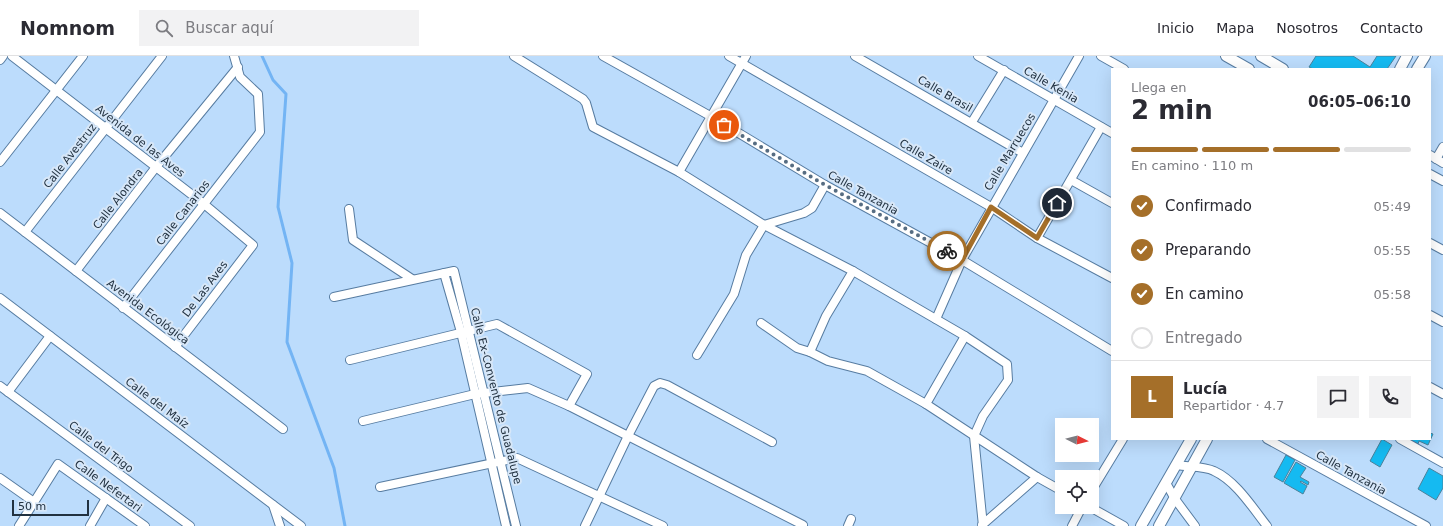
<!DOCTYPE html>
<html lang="es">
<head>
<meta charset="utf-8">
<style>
  :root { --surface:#fff; --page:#f2f2f3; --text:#2b2b33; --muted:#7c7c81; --line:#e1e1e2; --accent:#a56f29 }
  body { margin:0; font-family:"DejaVu Sans",sans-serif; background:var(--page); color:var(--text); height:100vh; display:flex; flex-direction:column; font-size:15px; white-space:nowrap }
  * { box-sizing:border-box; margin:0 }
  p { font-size:13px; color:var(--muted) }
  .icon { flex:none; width:22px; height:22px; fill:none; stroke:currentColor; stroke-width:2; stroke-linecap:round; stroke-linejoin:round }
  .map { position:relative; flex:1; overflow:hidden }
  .side { position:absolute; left:1111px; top:12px; width:320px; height:372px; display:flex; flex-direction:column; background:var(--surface); border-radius:0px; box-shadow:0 4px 16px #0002 }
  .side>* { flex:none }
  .needle { width:26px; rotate:96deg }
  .controls { position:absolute; left:1055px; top:362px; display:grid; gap:8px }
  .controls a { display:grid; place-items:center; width:44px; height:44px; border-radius:0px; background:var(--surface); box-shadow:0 4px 16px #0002; font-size:20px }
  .scale { position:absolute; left:12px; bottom:10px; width:77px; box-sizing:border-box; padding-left:4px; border:2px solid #213140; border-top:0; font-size:11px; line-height:14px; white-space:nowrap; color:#213140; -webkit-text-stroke:3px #d7e7f8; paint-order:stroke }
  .pin { position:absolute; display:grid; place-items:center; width:34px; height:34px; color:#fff; margin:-17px; border:2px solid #fff; border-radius:50%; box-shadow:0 1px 4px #0007 }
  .courier { position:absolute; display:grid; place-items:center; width:40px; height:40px; margin:-20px; border:3px solid #a56f29; border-radius:50%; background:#fff; color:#222; box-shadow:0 1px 5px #0007 }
  .headline em { font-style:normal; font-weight:700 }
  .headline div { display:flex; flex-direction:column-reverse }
  .headline { display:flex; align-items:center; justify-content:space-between; height:68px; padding:0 20px }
  h1 { font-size:26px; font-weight:700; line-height:30px }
  .bar { display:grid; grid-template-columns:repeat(4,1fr); gap:6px 4px; align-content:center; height:48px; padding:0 20px }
  .bar i { height:5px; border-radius:3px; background:var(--line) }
  .bar .on { background:var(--accent) }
  .bar p { grid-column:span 4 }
  .line { display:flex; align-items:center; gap:10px; padding:0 20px; border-top:1px solid var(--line) }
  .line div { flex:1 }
  .round { display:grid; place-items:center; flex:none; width:42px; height:42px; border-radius:0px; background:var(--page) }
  ol { padding:0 20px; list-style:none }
  li { display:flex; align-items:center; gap:12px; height:44px }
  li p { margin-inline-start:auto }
  li .icon { padding:4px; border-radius:50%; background:var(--accent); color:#fff; stroke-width:4 }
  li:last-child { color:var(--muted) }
  li i { width:22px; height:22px; border:2px solid var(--line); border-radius:50% }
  header { display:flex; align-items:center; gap:24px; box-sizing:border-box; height:56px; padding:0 20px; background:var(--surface); border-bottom:1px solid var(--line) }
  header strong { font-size:19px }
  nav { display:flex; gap:22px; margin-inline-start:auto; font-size:14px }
  .search { width:280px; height:36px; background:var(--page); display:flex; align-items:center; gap:10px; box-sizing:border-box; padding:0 14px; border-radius:0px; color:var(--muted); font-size:15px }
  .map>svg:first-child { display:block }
</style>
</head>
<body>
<header>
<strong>Nomnom</strong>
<div class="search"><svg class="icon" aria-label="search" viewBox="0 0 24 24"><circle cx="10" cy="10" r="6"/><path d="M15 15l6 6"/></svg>Buscar aquí</div>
<nav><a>Inicio</a><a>Mapa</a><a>Nosotros</a><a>Contacto</a></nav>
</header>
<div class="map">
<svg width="1443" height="470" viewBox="0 0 1443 470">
  <rect width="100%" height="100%" fill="#bcdcfc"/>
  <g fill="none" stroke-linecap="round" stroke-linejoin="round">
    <path stroke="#73b4f4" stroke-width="3" d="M262,0l11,24 13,14 -8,113 14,56 -5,79 47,126 11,58"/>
  </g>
  <g fill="#15baf1" stroke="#4a829b">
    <path d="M1316,0h37l17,11 7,-11h19l-9,13h-74l-4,-2z"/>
    <path d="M1430,377l3,1 -5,11 -9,-4 -1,3 -9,-5h21z"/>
    <path d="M1382,383l10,6 -12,22 -10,-6z"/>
    <path d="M1286,399l9,5 -12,22 -9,-5z"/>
    <path d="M1296,406l10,6 -6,9 9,5 -1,3 -7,-4 -1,1 7,4 -4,8 -19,-11z"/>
    <path d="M1429,412l14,8v12l-7,12 -18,-11z"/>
  </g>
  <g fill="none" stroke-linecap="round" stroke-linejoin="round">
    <defs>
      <g id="minor">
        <path d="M12,0l192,148 49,41 -78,102"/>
        <path d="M514,0l69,43 3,4 7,24 86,45 85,53 89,46 112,65 42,28 1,16 -25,36 -9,20 9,90"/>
        <path d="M603,0l109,61 113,68 137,75 150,91"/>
        <path d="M729,0l262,151 46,31 75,40"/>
        <path d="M855,0l168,97"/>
        <path d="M978,0l134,77"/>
        <path d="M1101,0l23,13"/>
        <path d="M0,4l3,-4"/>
        <path d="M972,66l32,-52"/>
        <path d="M1430,99l13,8"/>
        <path d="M1436,103l7,-12"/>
        <path d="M0,106l83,-106"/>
        <path d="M679,116l67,-116"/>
        <path d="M1430,118l13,7"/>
        <path d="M1071,124l41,23"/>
        <path d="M349,153l4,31 59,39"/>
        <path d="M0,157l283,216"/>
        <path d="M25,176l137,-176"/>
        <path d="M1037,182l64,-111"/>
        <path d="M1430,187l13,7"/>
        <path d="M76,215l80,-104 82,-100"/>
        <path d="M444,217l17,59 45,194"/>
        <path d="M334,241l120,-26 62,255"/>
        <path d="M0,242l301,228"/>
        <path d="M123,252l137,-176 -2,-38 -18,-17 -6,-21"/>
        <path d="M1430,259l13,7"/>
        <path d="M936,263l26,-59 117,-204"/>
        <path d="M761,267l36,25 13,4 16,-36 27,-45"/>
        <path d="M965,280l-39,68 111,73 25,14"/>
        <path d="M810,296l18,9 39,10 59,33"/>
        <path d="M697,299l37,-61 12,-39 18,-30 40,-12 8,-5 13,-23"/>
        <path d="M350,304l147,-36 90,50 -18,32"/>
        <path d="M0,330l190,140"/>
        <path d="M1430,331l13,7"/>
        <path d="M8,336l42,-56"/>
        <path d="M363,365l112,-27 53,-6 41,18 234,119"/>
        <path d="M1267,383l159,87"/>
        <path d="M1400,383l43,24"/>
        <path d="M1177,409c11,2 27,1 37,6 22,10 38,36 53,55"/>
        <path d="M0,422l34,24"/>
        <path d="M1166,427l9,16 20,27"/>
        <path d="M380,431l137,-29 146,68"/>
        <path d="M1092,434l31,-51"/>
        <path d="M273,449l7,21"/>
        <path d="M1090,451l34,19"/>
        <path d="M982,469l55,-48"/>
        <path d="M19,470l39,-62 87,62"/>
        <path d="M90,470l16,-28"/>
        <path d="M585,470l43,-90 26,-50 6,-3 7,2 105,57"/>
        <path d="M848,470l3,-7"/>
        <path d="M1072,470l10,-19"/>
      </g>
      <g id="tertiary">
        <path d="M1226,0l23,13"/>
        <path d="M1261,0l22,13"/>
        <path d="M1400,13l7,-13"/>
        <path d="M1417,13l8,-13"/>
        <path d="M1141,470l50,-87"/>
        <path d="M1159,470l48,-87"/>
      </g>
    </defs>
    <use href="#minor" stroke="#577ca1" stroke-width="10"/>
    <use href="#tertiary" stroke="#577ca1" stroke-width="12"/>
    <use href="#minor" stroke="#fff" stroke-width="8"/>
    <use href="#tertiary" stroke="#fff" stroke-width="10"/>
  </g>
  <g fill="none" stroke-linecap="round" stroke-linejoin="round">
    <path stroke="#576d82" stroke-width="4" stroke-dasharray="0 7.2" d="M724,69l101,60 122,66"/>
    <path stroke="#a56f29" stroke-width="5" d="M947,195l15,9 29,-53 46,31 20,-35"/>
  </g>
  <g text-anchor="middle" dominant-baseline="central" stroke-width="4" stroke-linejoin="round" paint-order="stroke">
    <g font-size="11" fill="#213140" stroke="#d7e7f8">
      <text transform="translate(1051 29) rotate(30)">Calle Kenia</text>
      <text transform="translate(945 38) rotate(30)">Calle Brasil</text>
      <text transform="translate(140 85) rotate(38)">Avenida de las Aves</text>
      <text transform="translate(1010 96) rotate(-59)">Calle Marruecos</text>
      <text transform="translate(70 100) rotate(-52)">Calle Avestruz</text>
      <text transform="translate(926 101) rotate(30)">Calle Zaire</text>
      <text transform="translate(863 137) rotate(29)">Calle Tanzania</text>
      <text transform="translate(118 143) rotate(-52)">Calle Alondra</text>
      <text transform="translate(183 157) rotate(-52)">Calle Canarios</text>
      <text transform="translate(205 233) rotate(-53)">De Las Aves</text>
      <text transform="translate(148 256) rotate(37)">Avenida Ecológica</text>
      <text transform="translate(496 340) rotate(76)">Calle Ex-Convento de Guadalupe</text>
      <text transform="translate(157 347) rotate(37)">Calle del Maíz</text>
      <text transform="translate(101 391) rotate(37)">Calle del Trigo</text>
      <text transform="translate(1351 417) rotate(29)">Calle Tanzania</text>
      <text transform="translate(108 430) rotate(36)">Calle Nefertari</text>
    </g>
  </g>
</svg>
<div class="controls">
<a><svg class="needle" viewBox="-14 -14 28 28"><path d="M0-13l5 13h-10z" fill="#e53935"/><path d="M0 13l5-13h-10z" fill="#7c7c81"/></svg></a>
<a><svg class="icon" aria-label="locate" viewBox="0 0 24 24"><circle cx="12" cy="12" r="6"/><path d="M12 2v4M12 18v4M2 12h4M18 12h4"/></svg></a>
</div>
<div class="scale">50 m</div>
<div class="pin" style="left:724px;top:69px;background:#ea580c"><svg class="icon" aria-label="bag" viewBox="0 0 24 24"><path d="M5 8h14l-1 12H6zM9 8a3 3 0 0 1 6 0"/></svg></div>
<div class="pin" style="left:1057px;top:147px;background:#1f2937"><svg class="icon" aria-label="home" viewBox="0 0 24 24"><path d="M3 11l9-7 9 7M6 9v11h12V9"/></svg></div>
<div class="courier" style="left:947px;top:195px"><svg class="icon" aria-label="bike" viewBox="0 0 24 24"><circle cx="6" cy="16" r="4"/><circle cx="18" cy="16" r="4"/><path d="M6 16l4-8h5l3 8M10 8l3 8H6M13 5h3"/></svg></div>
<section class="side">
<div class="headline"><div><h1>2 min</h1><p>Llega en</p></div><em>06:05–06:10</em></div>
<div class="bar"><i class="on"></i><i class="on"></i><i class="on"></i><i></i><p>En camino · 110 m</p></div>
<ol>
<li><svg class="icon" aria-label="check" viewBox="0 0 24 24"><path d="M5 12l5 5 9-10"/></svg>Confirmado<p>05:49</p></li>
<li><svg class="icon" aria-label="check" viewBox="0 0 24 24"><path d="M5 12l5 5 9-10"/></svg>Preparando<p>05:55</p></li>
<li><svg class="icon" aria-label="check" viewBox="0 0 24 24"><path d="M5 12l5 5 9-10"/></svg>En camino<p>05:58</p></li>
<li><i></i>Entregado</li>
</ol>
<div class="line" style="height:72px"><b class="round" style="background:var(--accent);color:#fff">L</b><div><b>Lucía</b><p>Repartidor · 4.7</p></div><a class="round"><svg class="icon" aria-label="chat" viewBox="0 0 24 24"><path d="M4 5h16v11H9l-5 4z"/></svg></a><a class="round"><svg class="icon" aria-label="phone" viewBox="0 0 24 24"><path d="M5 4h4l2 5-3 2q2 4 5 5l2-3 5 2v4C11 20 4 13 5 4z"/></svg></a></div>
</section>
</div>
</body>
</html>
